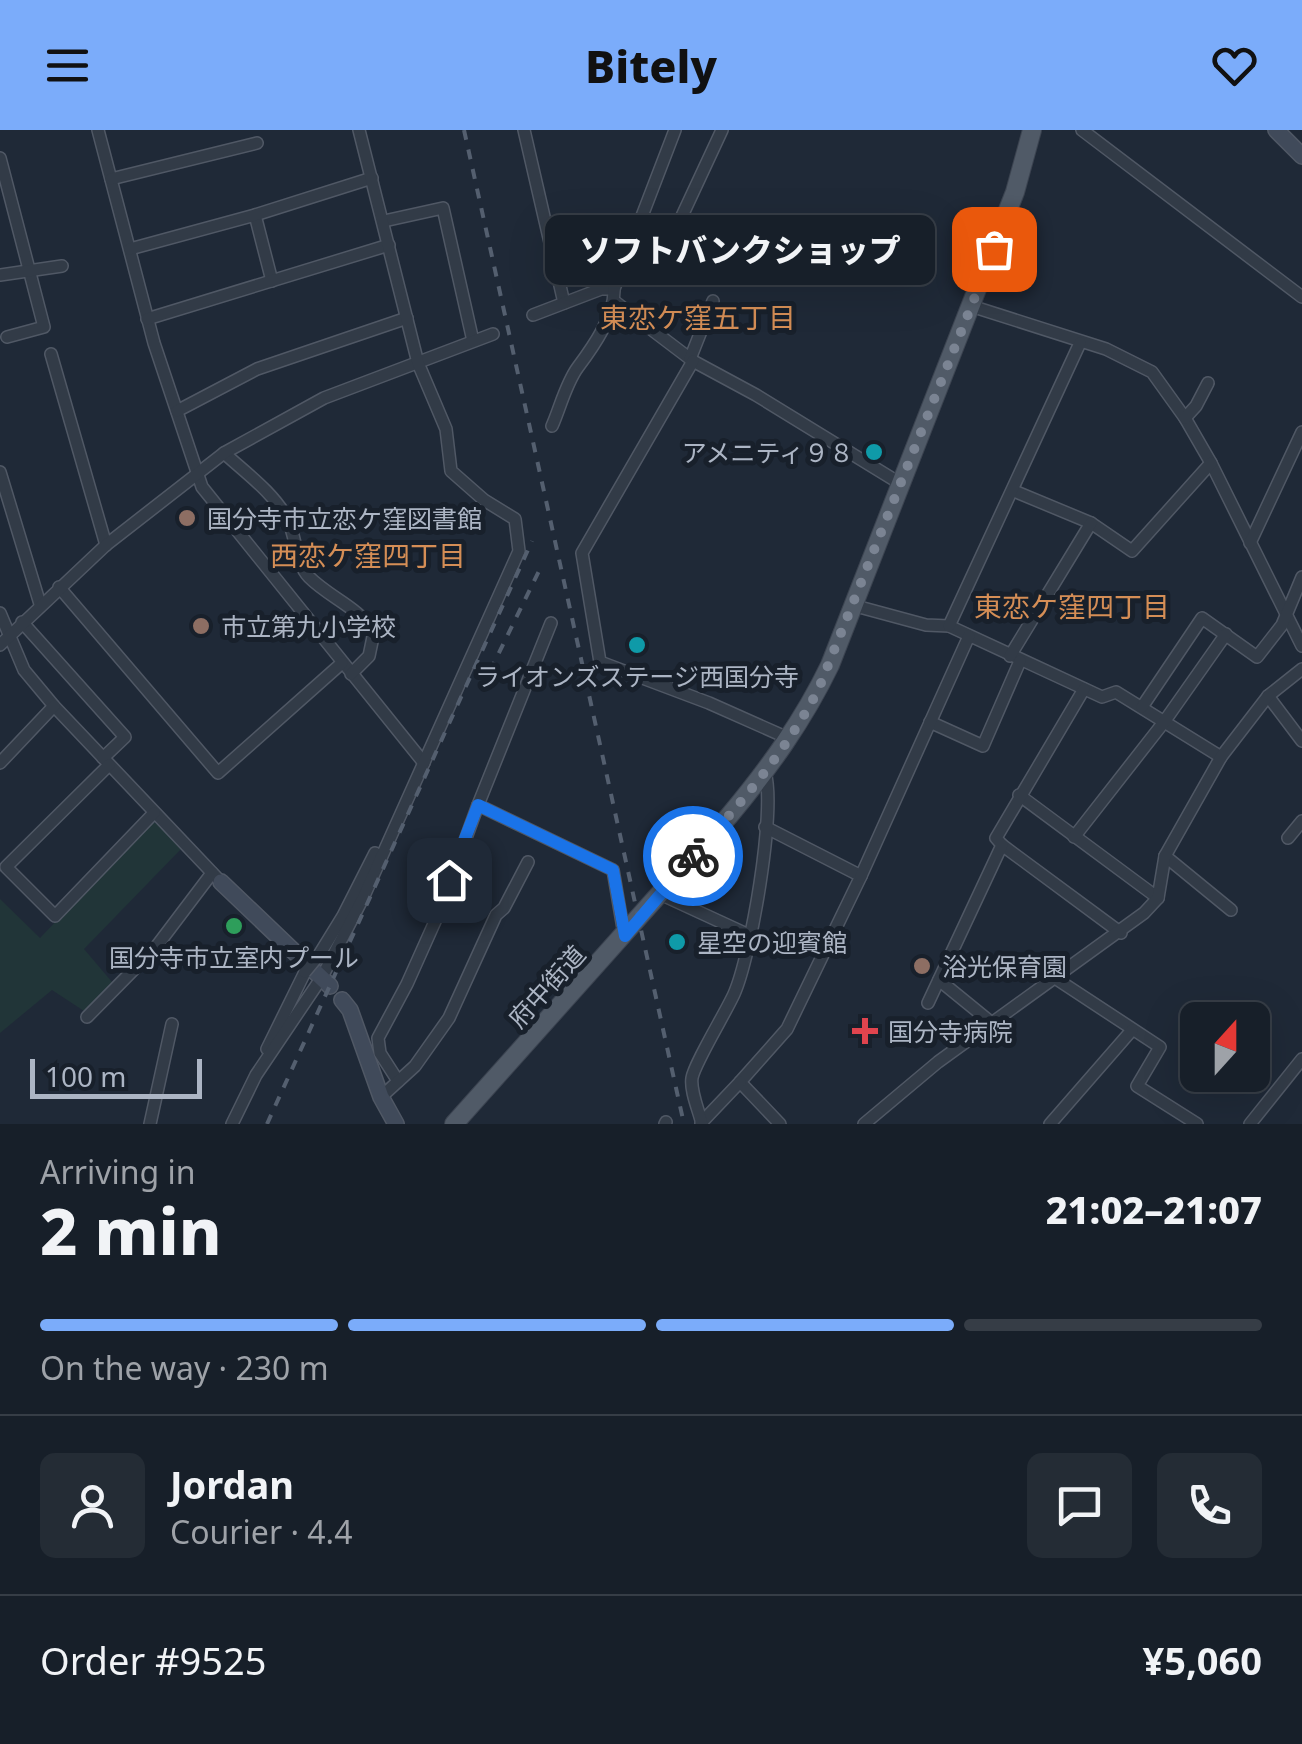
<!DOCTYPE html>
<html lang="en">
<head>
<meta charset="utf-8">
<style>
  :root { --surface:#171f29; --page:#242c35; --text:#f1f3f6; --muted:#9ea2a8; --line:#363d46; --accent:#7bacfa }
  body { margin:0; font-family:"Noto Sans","Noto Sans JP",sans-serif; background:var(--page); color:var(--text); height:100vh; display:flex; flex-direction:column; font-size:38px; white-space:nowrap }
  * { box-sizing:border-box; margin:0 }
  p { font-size:32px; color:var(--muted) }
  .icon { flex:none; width:55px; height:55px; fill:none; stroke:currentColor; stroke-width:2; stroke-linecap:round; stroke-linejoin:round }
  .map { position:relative; height:994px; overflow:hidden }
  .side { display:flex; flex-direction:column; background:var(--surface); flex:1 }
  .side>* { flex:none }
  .needle { width:65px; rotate:21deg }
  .fabs { position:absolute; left:1180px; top:872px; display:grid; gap:20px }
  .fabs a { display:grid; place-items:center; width:90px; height:90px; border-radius:15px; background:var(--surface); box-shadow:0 10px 40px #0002,0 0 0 2px var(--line); font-size:50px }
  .scale { position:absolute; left:30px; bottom:25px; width:172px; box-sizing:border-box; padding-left:10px; border:5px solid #acb5c4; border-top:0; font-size:28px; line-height:35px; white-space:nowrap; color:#acb5c4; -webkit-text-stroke:8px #18202b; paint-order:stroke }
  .pin { position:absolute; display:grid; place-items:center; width:85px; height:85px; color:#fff; margin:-42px; border-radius:20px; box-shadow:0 5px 15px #0006 }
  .courier { position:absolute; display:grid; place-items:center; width:100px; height:100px; margin:-50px; border:8px solid #1a73e8; border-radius:50%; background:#fff; color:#222; box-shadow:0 2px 12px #0007 }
  .bubble { position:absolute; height:70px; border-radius:15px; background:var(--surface); box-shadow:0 10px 40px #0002,0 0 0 2px var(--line); font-size:32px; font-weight:800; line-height:70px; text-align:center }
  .headline em { font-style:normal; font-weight:800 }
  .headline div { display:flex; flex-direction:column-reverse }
  .headline { display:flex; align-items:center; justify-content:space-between; height:170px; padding:0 40px }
  h1 { font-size:65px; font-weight:800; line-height:75px }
  .bar { display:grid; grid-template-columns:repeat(4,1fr); gap:15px 10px; align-content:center; height:120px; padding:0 40px }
  .bar i { height:12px; border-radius:8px; background:var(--line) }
  .bar .active { background:var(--accent) }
  .bar p { grid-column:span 4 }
  .line { display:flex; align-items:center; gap:25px; padding:0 40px; border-top:2px solid var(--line) }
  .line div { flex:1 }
  .round { display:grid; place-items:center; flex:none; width:105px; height:105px; border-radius:15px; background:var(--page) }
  header { display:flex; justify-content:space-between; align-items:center; height:130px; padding:0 40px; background:var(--accent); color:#111; font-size:45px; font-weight:800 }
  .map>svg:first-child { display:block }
</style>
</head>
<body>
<header><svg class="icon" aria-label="menu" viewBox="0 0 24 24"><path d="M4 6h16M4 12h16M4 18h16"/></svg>Bitely<svg class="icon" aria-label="heart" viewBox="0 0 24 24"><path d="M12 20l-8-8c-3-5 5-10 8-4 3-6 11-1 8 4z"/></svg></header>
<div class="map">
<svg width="1302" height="994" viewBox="0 0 1302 994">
  <rect width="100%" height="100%" fill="#1f2937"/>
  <path fill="#213538" d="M151,692l7,2 24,24 -98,101 28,33 -28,29 -32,-21 -52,43v-134l40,39z"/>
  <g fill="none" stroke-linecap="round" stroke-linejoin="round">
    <defs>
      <g id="street">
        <path d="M98,0l56,213 48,144 222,276"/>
        <path d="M524,0l40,173"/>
        <path d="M1082,0l220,167"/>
        <path d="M0,28l44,169 -37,10"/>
        <path d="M111,49l146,-36"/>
        <path d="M255,85l17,66"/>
        <path d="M384,91l59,-13 30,133"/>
        <path d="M672,108l27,14"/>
        <path d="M130,119l125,-34 117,-37"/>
        <path d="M662,129l60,-129"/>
        <path d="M0,145l62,-9"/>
        <path d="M614,171l79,60 63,34 145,89"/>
        <path d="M971,176l135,43 46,23 33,46 26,45 91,183"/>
        <path d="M533,185l68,-26h13"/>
        <path d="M147,189l242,-74"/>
        <path d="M51,224l55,191"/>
        <path d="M690,229l23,-58"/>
        <path d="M693,231l-111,192 18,109 109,41 81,36"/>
        <path d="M177,281l80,-42 150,-51"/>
        <path d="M1185,288l11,-12 12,-23"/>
        <path d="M552,296c8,-18 14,-43 26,-59 15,-20 37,-51 36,-78l61,-159"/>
        <path d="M224,323c22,20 50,40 64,67 8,17 8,44 21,57 21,21 48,29 65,55l-5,24 -18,18"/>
        <path d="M0,342l40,132"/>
        <path d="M1014,361l77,32 41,28 79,-88"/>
        <path d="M1250,413l52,-111"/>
        <path d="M59,457l159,186 124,-110"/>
        <path d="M852,475l74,20 23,1 153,71 14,-5 105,65"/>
        <path d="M0,483l24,57 30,36 167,176"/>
        <path d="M22,492l103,115 -22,21"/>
        <path d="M949,496l131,-283"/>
        <path d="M0,515l106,-100 118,-92 100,-55 169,-64"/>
        <path d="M1010,526l81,-133"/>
        <path d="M1268,566l34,45"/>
        <path d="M1142,577l60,-89 55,39 25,-32 20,-48"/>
        <path d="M930,592l53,24 37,-85"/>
        <path d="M0,633l54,-57"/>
        <path d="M109,635l-103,102 49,49 99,-103"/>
        <path d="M1019,665l139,103"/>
        <path d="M478,675l135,65 11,64"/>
        <path d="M765,697l96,49 -74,153 -47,53 40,42"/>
        <path d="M1074,707l90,-115 62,-88"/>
        <path d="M1288,708l14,-17"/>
        <path d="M1002,715l119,88"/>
        <path d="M1165,726l66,54"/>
        <path d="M861,746l108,-240"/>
        <path d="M660,764l91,42"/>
        <path d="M319,825l24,-39 32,-63"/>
        <path d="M1055,848l105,69 -23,39 60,38"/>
        <path d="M939,850l54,44"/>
        <path d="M928,873l74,-158 -6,-7 88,-149"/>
        <path d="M87,887l69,-70 56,-74"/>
        <path d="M267,919l38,-77"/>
        <path d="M398,951l-18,-28 -2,-15 29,-54 30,-67 41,-112 73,-182"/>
        <path d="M381,967l34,-31 34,-48 47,-103 8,-7 24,-46"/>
        <path d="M701,993l39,-41"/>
        <path d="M150,994l22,-100"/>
        <path d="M232,994l24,-49 66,-98 42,-81 155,-345 -4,-32 -31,-19 -33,-29 -5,-42 -28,-66 -59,-233"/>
        <path d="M665,994l1,-2"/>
        <path d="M702,994c-3,-13 -12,-33 -10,-46 2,-14 34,-66 42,-84 17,-38 42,-183 31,-222"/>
        <path d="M864,994l74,-62 206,-149 14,-15 7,-42 56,-99 47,-61 34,-27"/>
        <path d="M1050,994l82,-94"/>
        <path d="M1250,994l52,-65"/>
      </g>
      <g id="secondary">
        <path d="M1276,0l26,26"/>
        <path d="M221,752l109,104"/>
        <path d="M342,870l8,10 31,87 15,27"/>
      </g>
      <path id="primary" d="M454,994l275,-308c40,-48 74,-95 101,-151l185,-473 17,-62"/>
    </defs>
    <use href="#street" stroke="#505865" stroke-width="14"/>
    <use href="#secondary" stroke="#505865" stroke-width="18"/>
    <use href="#primary" stroke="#3c4451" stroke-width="20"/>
    <use href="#street" stroke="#323b47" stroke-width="11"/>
    <use href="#secondary" stroke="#404a5a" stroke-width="15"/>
    <use href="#primary" stroke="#505a67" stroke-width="18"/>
    <g stroke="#545f6f" stroke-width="4" stroke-dasharray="10 10" stroke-linecap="butt">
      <path d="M464,0l220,994"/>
      <path d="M490,541l50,-102"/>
      <path d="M267,994l265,-583"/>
    </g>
    <defs>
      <path id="street-bridge" d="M305,842l14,-17"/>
    </defs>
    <use href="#street-bridge" stroke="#505865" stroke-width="14" stroke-linecap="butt"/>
    <use href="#street-bridge" stroke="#323b47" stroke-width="11"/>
  </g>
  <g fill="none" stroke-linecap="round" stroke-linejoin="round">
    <path stroke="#7b8493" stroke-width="10" stroke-dasharray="0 18" d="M693,726c47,-52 94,-105 126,-168l175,-439"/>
    <path stroke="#1a73e8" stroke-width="12" d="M449,750l29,-75 135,65 12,66 68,-80"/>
  </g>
  <g fill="#0f9aa8" stroke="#18202b" stroke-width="4">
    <circle cx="874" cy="322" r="10"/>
    <circle cx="637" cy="515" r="10"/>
    <circle cx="677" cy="812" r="10"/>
  </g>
  <g fill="#8d6e63" stroke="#18202b" stroke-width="4">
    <circle cx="187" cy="388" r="10"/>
    <circle cx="201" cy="496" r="10"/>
    <circle cx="922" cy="836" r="10"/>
  </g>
  <circle fill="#2e9e5b" stroke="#18202b" stroke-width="4" cx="234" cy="796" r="10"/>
  <path fill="#e0444e" stroke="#18202b" stroke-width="4" d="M860 886h10v10h10v10h-10v10h-10v-10h-10v-10h10z"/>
  <g text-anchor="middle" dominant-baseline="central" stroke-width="10" stroke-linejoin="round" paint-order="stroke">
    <g font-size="25" fill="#acb5c4" stroke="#18202b" text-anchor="start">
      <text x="854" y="322" text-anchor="end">アメニティ９８</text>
      <text x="207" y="388">国分寺市立恋ケ窪図書館</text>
      <text x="221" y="496">市立第九小学校</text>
      <text x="637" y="546" text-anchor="middle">ライオンズステージ西国分寺</text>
      <text x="697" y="812">星空の迎賓館</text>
      <text x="234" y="827" text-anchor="middle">国分寺市立室内プール</text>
      <text x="942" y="836">浴光保育園</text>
      <text x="888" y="901">国分寺病院</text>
    </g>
    <g font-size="25" fill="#acb5c4" stroke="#18202b">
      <text transform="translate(546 856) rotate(-48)">府中街道</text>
    </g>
    <g font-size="28" fill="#d58e56" stroke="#18202b">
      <text x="698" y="187">東恋ケ窪五丁目</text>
      <text x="368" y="425">西恋ケ窪四丁目</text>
      <text x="1072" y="476">東恋ケ窪四丁目</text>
    </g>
  </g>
</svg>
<div class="fabs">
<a><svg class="needle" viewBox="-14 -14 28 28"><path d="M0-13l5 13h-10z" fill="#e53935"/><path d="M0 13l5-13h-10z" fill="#9ea2a8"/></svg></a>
</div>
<div class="scale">100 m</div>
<div class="pin" style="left:994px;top:119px;background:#ea580c"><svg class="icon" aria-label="bag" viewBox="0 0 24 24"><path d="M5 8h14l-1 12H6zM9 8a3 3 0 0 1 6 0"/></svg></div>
<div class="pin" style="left:449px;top:750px;background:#1f2937"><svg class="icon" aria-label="home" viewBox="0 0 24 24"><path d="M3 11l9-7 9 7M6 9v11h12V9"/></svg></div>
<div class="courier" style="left:693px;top:726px"><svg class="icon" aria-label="bike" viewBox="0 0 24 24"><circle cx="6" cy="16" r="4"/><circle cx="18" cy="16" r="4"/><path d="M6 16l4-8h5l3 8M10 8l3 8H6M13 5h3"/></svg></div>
<div class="bubble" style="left:545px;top:85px;width:390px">ソフトバンクショップ</div>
</div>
<section class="side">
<div class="headline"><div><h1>2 min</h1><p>Arriving in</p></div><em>21:02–21:07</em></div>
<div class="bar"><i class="active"></i><i class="active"></i><i class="active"></i><i></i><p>On the way · 230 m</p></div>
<div class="line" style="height:180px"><a class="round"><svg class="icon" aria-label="person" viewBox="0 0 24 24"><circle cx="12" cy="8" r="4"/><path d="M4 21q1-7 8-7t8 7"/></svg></a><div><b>Jordan</b><p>Courier · 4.4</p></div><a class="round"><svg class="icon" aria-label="chat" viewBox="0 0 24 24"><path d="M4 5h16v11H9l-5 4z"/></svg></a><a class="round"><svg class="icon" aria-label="phone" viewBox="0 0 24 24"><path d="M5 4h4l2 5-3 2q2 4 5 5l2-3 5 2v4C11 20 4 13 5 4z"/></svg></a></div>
<div class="line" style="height:130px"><div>Order #9525</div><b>¥5,060</b></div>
</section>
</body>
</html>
